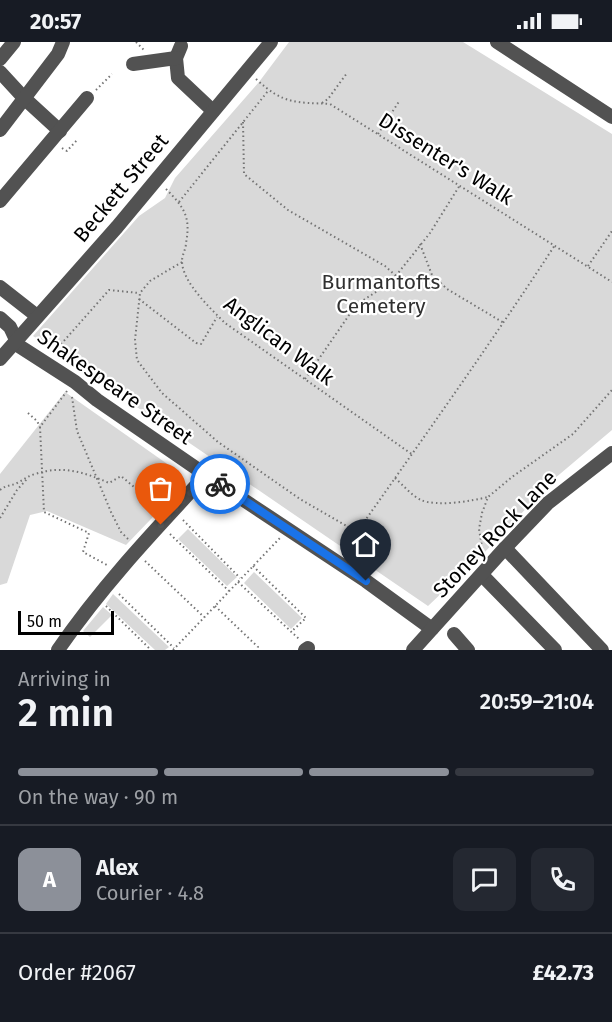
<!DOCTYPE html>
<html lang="en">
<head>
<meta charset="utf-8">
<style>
  :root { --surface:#171b24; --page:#242831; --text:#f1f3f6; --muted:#9ea1a6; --line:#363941; --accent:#8c9099 }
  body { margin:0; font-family:"Fira Sans",sans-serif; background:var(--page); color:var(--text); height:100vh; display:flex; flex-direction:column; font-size:22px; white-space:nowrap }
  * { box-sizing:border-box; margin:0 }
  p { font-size:20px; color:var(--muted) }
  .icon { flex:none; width:33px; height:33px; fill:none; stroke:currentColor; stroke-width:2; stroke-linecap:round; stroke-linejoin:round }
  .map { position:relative; height:608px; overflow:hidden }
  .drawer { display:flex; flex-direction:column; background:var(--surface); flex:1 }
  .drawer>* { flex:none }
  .scale { position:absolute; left:18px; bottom:15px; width:96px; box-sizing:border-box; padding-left:6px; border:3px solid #000; border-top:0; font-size:16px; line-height:21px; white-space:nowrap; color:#000; -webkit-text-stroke:4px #fff; paint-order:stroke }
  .pin { position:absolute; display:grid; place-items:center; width:51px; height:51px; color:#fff; margin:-62px -26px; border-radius:50% 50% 50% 0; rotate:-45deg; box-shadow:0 0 6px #0007 }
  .pin .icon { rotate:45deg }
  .courier { position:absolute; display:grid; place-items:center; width:60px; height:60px; margin:-30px; border:4px solid #1a73e8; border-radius:50%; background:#fff; color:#222; box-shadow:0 2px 8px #0007 }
  .headline em { font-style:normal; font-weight:600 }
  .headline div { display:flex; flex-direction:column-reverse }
  .headline { display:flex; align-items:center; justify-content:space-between; height:102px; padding:0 18px }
  h1 { font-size:39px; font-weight:600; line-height:45px }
  .bar { display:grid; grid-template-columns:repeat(4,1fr); gap:9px 6px; align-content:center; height:72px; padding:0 18px }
  .bar i { height:8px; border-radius:4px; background:var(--line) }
  .bar .current { background:var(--accent) }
  .bar p { grid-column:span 4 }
  .line { display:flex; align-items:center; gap:15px; padding:0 18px; border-top:2px solid var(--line) }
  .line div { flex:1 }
  .round { display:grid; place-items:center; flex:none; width:63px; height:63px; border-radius:12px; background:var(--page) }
  .status { display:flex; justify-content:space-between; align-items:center; height:42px; padding:0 30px; background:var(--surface); direction:ltr }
  .status svg { height:16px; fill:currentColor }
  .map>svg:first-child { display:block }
</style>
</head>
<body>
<div class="status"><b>20:57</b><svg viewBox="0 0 49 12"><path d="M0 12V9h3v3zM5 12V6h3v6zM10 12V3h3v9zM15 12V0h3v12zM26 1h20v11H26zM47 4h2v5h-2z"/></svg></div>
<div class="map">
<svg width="612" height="608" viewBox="0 0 612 608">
  <rect width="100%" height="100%" fill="#fff"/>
  <g fill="#d9d9d9">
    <path d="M289,0h174l149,92v296l-58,49 -71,75 -55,52 -395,-270 106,-120 26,-18 10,-20 84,-96z"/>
    <path d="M65,350l108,76 2,26 -49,51 -79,-34 -17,4 -23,68 -7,2v-111z"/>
    <path d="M188,487l49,48 -10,9 -49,-47z"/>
    <path d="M254,530l48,46 -11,11 -47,-46z"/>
    <path d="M113,552l56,53 -4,3h-10l-49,-46z"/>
    <path d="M103,565l9,8 -22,22 -7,-6z"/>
  </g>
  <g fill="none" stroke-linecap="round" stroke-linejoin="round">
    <g stroke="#747474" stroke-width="2" stroke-dasharray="1.5 3" stroke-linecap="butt">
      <path d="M136,0l8,8"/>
      <path d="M256,37c28,26 40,23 74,25l282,178"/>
      <path d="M96,48l16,-16"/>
      <path d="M322,61l6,-4 19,-26"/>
      <path d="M243,80l1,52 44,36 97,56 11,10"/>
      <path d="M378,92l22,-34"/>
      <path d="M62,106l5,3 10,-11"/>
      <path d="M166,147c18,18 25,28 20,54 0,6 -4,12 -4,18 0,21 29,48 43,62l188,132"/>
      <path d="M179,160l89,-111"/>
      <path d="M420,202l12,31 15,14 57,34"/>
      <path d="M182,220l-32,19 -10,12 -5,47 2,20 25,33 56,49 82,57 57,33c67,-95 134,-189 198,-287"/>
      <path d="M588,224l24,-35"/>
      <path d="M139,257l57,44 5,1 16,-27"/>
      <path d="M55,309l54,-61 30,3"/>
      <path d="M305,337l51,-74 35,-23 39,-49 30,-48"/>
      <path d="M67,349l-27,36 4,85 45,21 -6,19 24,13"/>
      <path d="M72,355l5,34 34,81 10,20 8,8"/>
      <path d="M28,371l9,8 3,6"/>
      <path d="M395,436c8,7 17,18 26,22 16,7 51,1 67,-3"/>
      <path d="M0,448c6,-5 11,-4 17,-7 6,-3 11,-7 18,-9 27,-9 49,-2 74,9l12,-7 38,32"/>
      <path d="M0,476l17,-28 10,-11"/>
      <path d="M183,478l57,58"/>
      <path d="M170,492l59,57"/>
      <path d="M483,511l-4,-24 3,-16 6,-16 24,-20 61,-43 39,-44"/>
      <path d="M145,519l59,56"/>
      <path d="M253,524l53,52 -14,13"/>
      <path d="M238,540l61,57"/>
      <path d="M119,552l55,54"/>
      <path d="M106,564l45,44"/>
      <path d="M215,564l43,41 -1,3"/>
      <path d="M173,608l107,-112"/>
    </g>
    <g stroke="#525252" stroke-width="14">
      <path d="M497,0l115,75"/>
      <path d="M181,4l-5,12 2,20 35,33"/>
      <path d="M0,17l14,-17"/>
      <path d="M133,22l43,-6"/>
      <path d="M0,30l24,26 36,33"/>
      <path d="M0,88l58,-76 5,-12"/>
      <path d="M0,159l87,-103"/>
      <path d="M0,245l37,29"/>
      <path d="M0,276l10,9 9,19 56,36 22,18 109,75 160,106 66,48"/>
      <path d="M0,317l117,-132 154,-185"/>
      <path d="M505,506l97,102"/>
      <path d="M482,533l73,75"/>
      <path d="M454,592l14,16"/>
      <path d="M58,608c43,-63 96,-119 148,-175"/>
      <path d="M305,608l3,-2"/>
      <path d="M413,608l92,-102 43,-45 64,-50"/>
    </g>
  </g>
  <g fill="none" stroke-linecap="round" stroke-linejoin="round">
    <path stroke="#595959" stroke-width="6" stroke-dasharray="0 10.8" d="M161,483l45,-50 14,9"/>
    <path stroke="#1a73e8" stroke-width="8" d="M220,442l146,97"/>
  </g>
  <g text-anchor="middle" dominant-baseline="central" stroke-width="4.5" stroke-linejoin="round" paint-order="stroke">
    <g font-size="21" fill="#000" stroke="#fff">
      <text transform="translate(446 117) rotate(32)">Dissenter's Walk</text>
      <text transform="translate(121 146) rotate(-50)">Beckett Street</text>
      <text transform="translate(279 299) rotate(37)">Anglican Walk</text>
      <text transform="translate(115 345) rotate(35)">Shakespeare Street</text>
      <text transform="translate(495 492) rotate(-46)">Stoney Rock Lane</text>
    </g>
    <g font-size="21" fill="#303030" stroke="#fff">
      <text x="381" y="240">Burmantofts<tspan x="381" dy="24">Cemetery</tspan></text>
    </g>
  </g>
</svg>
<div class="scale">50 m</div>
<div class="pin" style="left:161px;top:483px;background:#ea580c"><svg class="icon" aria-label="bag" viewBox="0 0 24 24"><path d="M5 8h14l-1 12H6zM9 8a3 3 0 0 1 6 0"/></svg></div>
<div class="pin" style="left:366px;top:539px;background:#1f2937"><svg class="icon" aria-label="home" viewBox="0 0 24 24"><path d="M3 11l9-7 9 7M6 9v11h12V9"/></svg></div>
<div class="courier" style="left:220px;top:442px"><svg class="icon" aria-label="bike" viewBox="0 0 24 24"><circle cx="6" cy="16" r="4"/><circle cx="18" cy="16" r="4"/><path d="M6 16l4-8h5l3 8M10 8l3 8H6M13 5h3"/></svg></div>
</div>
<section class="drawer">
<div class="headline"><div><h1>2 min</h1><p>Arriving in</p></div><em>20:59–21:04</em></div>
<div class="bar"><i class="current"></i><i class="current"></i><i class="current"></i><i></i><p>On the way · 90 m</p></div>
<div class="line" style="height:108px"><b class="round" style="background:var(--accent);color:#fff">A</b><div><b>Alex</b><p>Courier · 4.8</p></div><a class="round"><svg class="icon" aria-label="chat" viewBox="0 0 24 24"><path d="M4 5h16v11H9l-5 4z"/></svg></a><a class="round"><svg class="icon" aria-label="phone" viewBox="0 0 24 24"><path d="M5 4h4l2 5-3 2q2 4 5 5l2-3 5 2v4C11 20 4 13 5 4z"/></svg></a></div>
<div class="line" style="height:78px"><div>Order #2067</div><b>£42.73</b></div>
</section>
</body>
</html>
